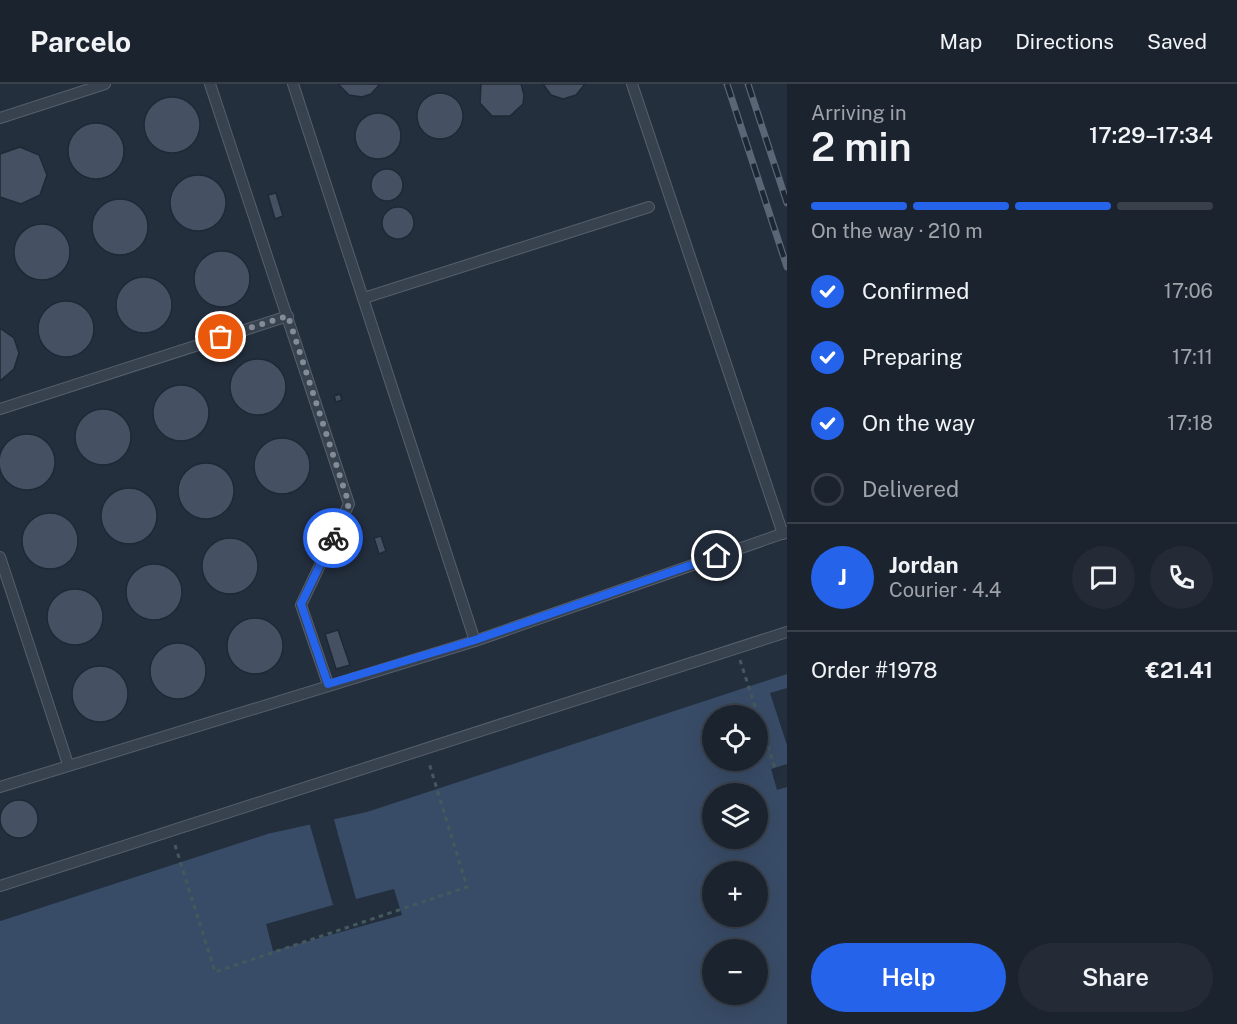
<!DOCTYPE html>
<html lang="en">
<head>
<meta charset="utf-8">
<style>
  :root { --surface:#1b232e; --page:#242b36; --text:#f1f3f6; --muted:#a0a4aa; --line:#39404a; --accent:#2563eb }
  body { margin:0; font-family:"Public Sans",sans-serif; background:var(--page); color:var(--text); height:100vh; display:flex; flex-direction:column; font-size:22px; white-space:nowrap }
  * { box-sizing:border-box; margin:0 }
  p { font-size:20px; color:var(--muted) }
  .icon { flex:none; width:33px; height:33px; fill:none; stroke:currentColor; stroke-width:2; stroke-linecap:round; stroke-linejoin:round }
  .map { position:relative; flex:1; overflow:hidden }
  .sheet { display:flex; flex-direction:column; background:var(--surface); width:450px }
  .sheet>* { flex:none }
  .fabs { position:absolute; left:702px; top:621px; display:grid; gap:12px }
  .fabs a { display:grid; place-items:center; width:66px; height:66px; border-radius:50%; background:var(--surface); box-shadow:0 6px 24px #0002,0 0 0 2px var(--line); font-size:30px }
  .pin { position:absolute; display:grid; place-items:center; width:51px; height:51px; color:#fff; margin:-26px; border:3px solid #fff; border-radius:50%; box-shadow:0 2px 6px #0007 }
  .courier { position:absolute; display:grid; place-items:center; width:60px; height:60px; margin:-30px; border:4px solid #2563eb; border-radius:50%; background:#fff; color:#222; box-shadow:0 2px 8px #0007 }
  .headline em { font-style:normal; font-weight:600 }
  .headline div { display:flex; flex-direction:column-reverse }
  .headline { display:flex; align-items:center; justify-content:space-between; height:102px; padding:0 24px }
  h1 { font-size:39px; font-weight:600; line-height:45px }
  .bar { display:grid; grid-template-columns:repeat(4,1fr); gap:9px 6px; align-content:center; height:72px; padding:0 24px }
  .bar i { height:8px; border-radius:4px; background:var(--line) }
  .bar .on { background:var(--accent) }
  .bar p { grid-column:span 4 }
  .line { display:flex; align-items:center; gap:15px; padding:0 24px; border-top:2px solid var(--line) }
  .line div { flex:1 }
  .round { display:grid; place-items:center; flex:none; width:63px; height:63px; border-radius:32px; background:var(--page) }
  ol { padding:0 24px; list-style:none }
  li { display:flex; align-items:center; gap:18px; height:66px }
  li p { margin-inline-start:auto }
  li .icon { padding:6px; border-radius:50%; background:var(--accent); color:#fff; stroke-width:4 }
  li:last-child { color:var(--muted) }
  li i { width:33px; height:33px; border:3px solid var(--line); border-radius:50% }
  .cta { display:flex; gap:12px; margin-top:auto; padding:12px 24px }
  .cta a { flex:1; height:69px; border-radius:36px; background:var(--accent); color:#fff; font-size:24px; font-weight:600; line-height:69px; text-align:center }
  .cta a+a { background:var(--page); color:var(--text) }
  header { display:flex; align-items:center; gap:36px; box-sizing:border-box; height:84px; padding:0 30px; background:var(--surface); border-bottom:2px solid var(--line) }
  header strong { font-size:28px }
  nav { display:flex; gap:33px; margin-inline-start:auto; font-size:21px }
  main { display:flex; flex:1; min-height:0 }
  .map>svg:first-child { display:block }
</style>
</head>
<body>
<header>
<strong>Parcelo</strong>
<nav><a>Map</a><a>Directions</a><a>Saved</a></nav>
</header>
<main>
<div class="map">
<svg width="787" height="940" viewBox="0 0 787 940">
  <rect width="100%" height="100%" fill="#242f3e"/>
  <path fill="#394c67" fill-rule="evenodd" d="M787,590v350h-787v-103l267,-87 100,-22zM712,632h46v44h-46zM712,710h46v44h-46zM712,788h46v44h-46zM712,866h46v44h-46z"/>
  <g fill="#242f3e">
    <path d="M787,604v57l-17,-52z"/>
    <path d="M787,680v23l-10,3 -6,-21z"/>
    <path d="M333,732l23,83 38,-10 8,26 -129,36 -7,-27 67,-19 -24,-83z"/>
    <path d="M266,748l1,2 -267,87v-3z"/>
  </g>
  <g fill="#455162" stroke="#1f2835" stroke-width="1.5">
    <path d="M338,0h42l-9,10 -9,3 -13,-2z"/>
    <path d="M481,0h40l3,11 -1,9 -13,12h-18l-12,-13z"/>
    <path d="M543,0h42l-9,11 -13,4 -12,-4z"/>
    <circle cx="440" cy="32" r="23"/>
    <circle cx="172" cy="41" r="28"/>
    <circle cx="378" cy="52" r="23"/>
    <circle cx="96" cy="67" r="28"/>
    <path d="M20,63l19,8 8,20 -7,20 -19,9 -21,-7v-43z"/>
    <circle cx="387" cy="101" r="16"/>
    <circle cx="198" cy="119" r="28"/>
    <path d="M276,109l7,23 -8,3 -7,-24z"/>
    <circle cx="120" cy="143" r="28"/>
    <circle cx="398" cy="139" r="16"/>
    <circle cx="42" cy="168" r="28"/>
    <circle cx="222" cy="195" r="28"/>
    <circle cx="144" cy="221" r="28"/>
    <circle cx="66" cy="245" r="28"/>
    <path d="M0,244l14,10 5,15 -5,16 -14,12z"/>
    <circle cx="258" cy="303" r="28"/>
    <circle cx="181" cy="329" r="28"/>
    <path d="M340,310l2,6 -6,2 -2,-6z"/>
    <circle cx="103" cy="353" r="28"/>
    <circle cx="27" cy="378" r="28"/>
    <circle cx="282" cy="382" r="28"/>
    <circle cx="206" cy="407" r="28"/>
    <circle cx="129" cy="432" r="28"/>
    <circle cx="50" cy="457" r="28"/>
    <path d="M381,452l5,15 -7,3 -5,-16z"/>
    <circle cx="230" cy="482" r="28"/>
    <circle cx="154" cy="508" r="28"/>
    <circle cx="75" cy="533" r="28"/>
    <circle cx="255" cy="562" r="28"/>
    <path d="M338,546l12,35 -14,4 -11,-35z"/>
    <circle cx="178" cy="587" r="28"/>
    <circle cx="100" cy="610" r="28"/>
    <circle cx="19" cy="735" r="19"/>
  </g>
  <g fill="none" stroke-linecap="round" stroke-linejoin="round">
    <defs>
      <g id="service">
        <path d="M210,0l139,420 -48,101 27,79"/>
        <path d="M293,0l182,557"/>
        <path d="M632,0l151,450"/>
        <path d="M0,34l105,-34"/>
        <path d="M364,214l285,-91"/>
        <path d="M0,325l288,-93"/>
        <path d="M0,473l68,207"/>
        <path d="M0,703l475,-146 312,-109"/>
        <path d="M0,802l787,-254"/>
      </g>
    </defs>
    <use href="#service" stroke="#565f6c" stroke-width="12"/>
    <g stroke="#44595c" stroke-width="3" stroke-dasharray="4.5 4.5" stroke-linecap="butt">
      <path d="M740,576l35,108"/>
      <path d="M175,761l40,127 252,-85 -38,-124"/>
    </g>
    <use href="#service" stroke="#38414e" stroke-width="10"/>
    <defs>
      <g id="rail">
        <path d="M727,0l60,183"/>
        <path d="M748,0l39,119"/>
      </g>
    </defs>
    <use href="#rail" stroke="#5a6575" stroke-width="7"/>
    <use href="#rail" stroke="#1d2633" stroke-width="4.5" stroke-dasharray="14" stroke-linecap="butt"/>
  </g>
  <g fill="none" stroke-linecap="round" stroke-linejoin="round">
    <path stroke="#828b98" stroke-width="6" stroke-dasharray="0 10.8" d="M221,253l67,-21 61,188 -16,34"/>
    <path stroke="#2563eb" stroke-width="8" d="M333,454l-32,66 27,80 147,-44 242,-84"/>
  </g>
</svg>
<div class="fabs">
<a><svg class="icon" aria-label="locate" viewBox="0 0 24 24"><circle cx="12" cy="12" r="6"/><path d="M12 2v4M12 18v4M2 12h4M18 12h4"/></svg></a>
<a><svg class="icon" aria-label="layers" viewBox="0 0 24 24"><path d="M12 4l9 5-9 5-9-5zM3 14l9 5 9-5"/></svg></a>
<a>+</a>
<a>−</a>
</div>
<div class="pin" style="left:221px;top:253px;background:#ea580c"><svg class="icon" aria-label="bag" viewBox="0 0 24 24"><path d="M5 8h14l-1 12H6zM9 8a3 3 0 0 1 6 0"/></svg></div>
<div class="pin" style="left:717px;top:472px;background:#1f2937"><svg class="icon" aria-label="home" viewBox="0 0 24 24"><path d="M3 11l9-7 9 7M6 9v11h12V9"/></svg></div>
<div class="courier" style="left:333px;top:454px"><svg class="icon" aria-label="bike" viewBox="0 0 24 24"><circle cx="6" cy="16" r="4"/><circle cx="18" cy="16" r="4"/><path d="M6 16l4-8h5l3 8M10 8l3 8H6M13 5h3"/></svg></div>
</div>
<section class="sheet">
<div class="headline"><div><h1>2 min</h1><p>Arriving in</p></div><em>17:29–17:34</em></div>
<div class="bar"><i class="on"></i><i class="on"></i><i class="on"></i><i></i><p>On the way · 210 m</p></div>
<ol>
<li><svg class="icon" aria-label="check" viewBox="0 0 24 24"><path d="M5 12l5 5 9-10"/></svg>Confirmed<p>17:06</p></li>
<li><svg class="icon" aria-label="check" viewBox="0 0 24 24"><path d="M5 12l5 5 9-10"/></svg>Preparing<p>17:11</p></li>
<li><svg class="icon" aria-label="check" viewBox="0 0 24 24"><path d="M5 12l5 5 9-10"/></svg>On the way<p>17:18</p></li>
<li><i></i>Delivered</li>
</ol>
<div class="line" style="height:108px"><b class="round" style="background:var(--accent);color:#fff">J</b><div><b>Jordan</b><p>Courier · 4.4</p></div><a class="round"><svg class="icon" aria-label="chat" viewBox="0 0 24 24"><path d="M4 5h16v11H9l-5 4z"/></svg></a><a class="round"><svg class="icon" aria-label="phone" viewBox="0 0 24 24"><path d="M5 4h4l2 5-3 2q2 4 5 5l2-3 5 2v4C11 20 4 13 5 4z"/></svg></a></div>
<div class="line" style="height:78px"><div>Order #1978</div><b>€21.41</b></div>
<div class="cta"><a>Help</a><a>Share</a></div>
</section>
</main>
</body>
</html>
